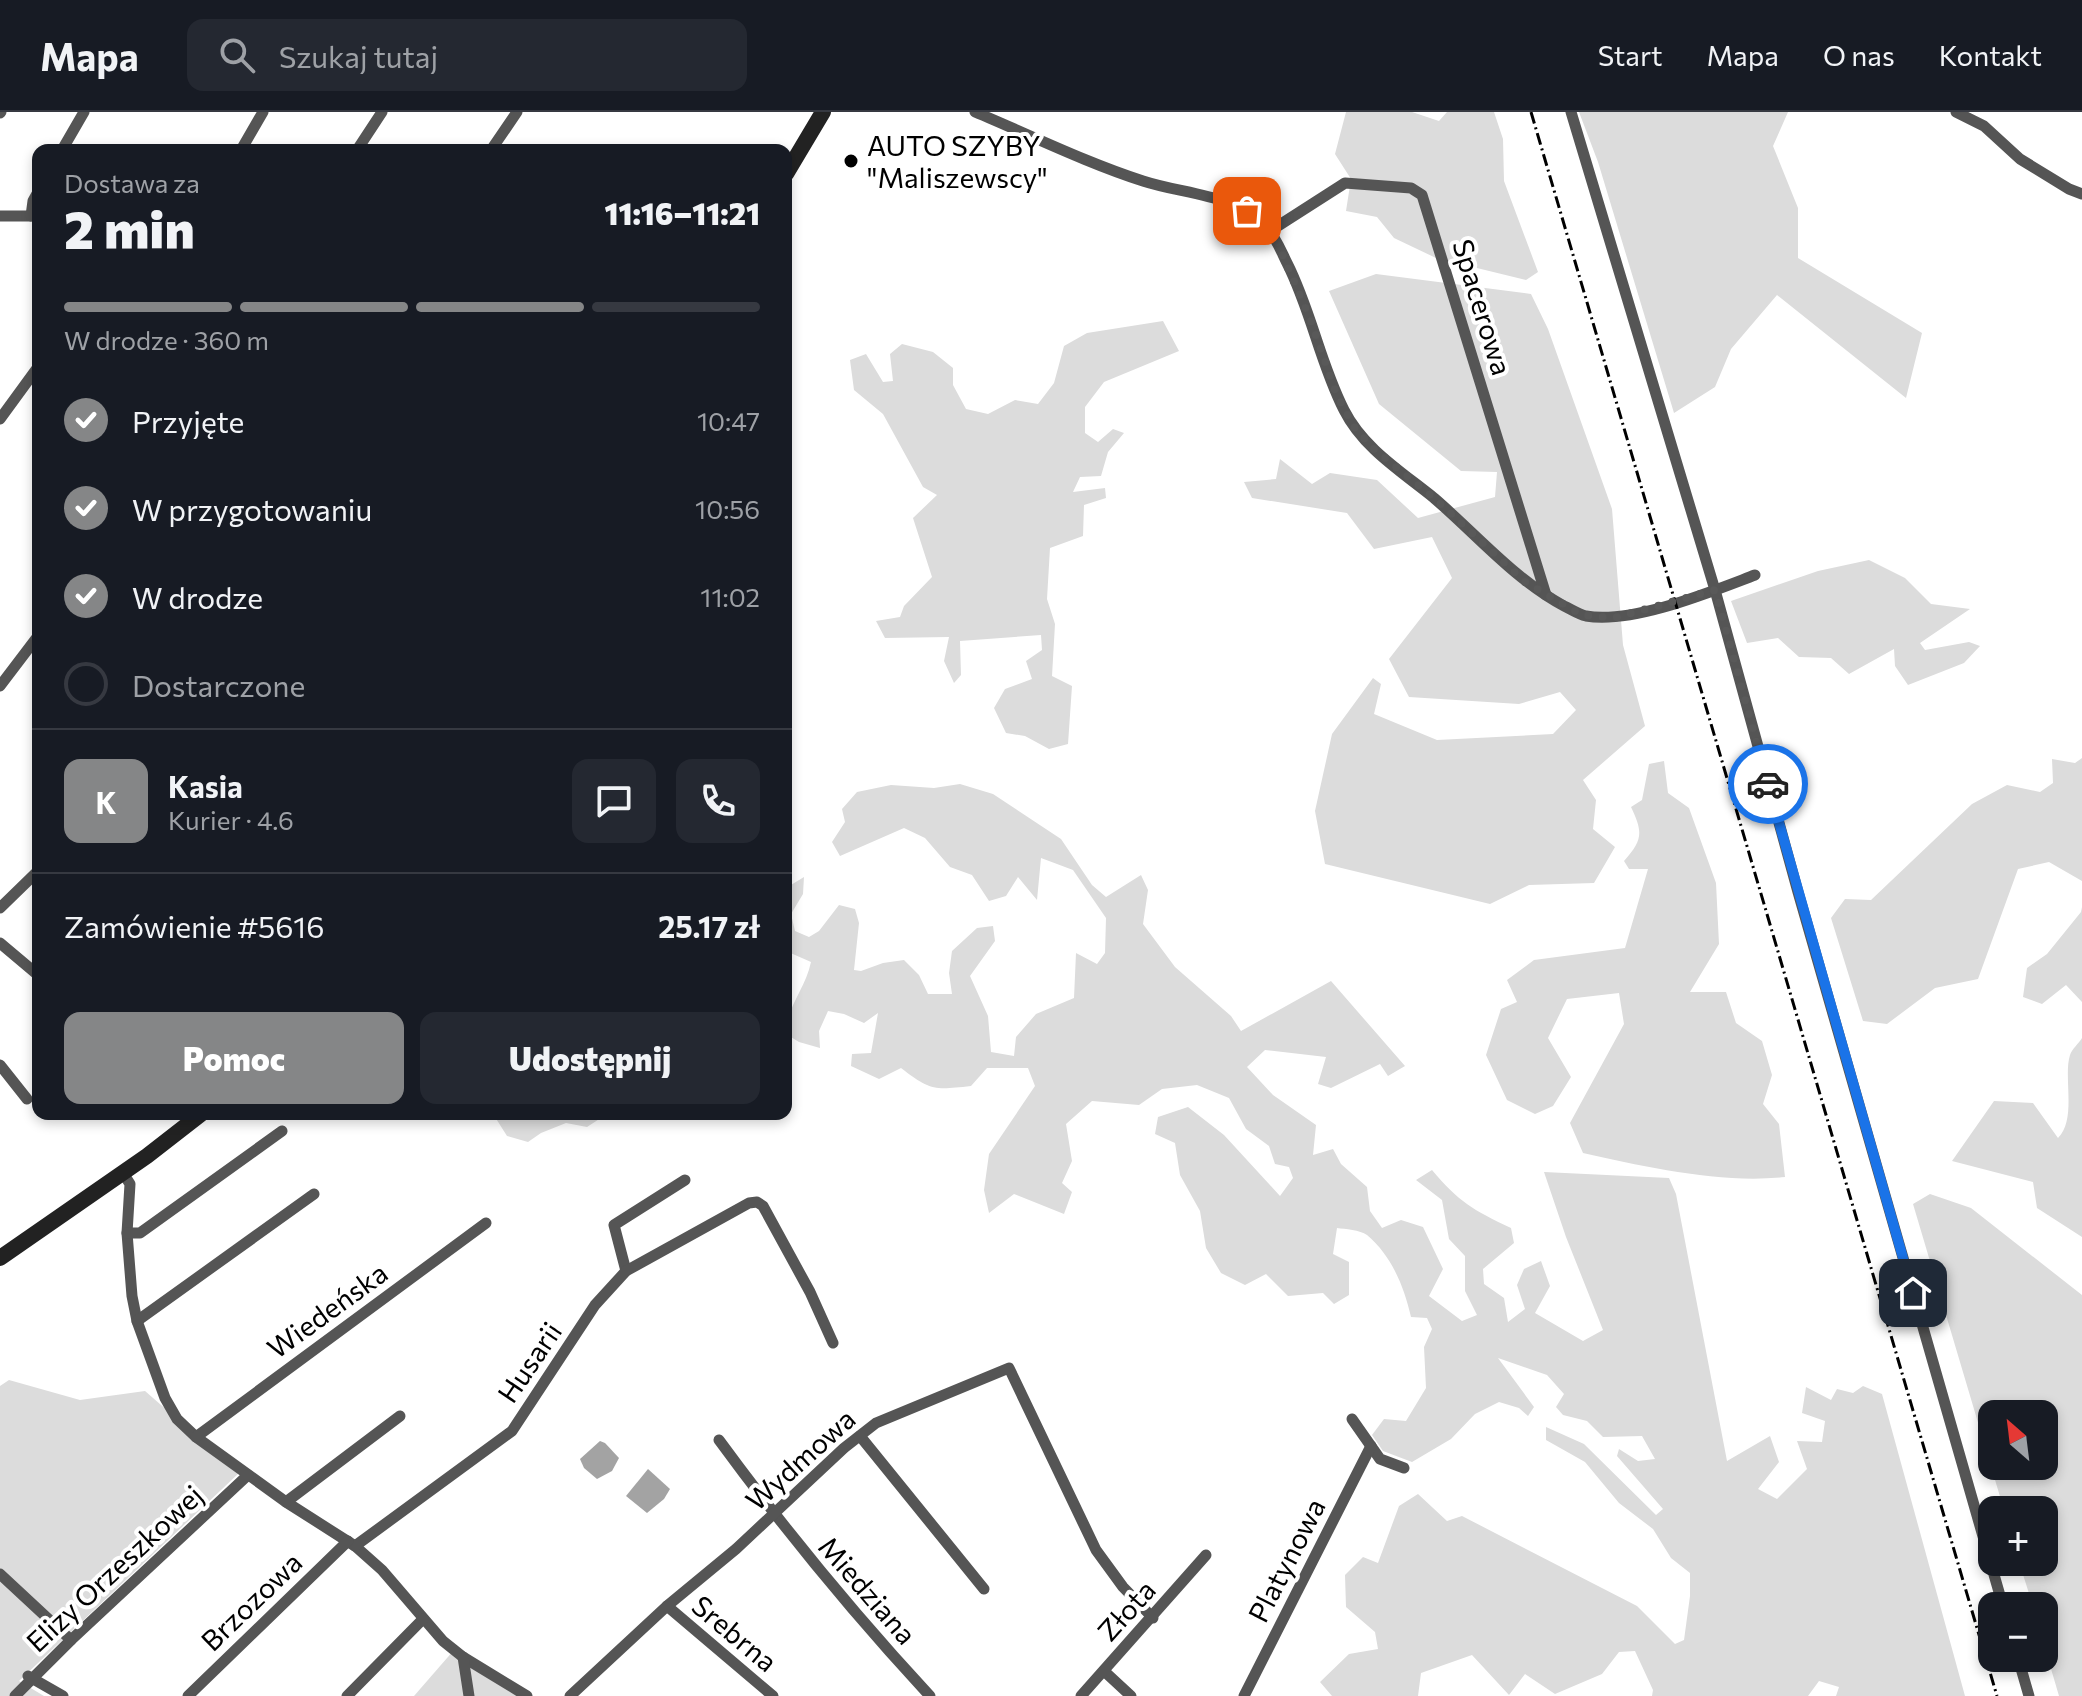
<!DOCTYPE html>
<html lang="pl">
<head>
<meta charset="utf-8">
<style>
  :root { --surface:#171b24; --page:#242831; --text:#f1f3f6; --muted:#9ea1a6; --line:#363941; --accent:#858687 }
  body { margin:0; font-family:Commissioner,sans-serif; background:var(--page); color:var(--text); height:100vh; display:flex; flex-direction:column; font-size:30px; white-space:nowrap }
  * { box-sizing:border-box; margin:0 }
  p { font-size:26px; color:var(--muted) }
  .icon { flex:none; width:44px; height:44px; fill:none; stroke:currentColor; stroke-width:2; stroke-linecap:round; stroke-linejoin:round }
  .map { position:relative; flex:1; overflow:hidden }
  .side { position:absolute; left:32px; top:32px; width:760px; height:976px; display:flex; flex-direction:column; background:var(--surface); border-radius:16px; box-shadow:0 4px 12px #0003 }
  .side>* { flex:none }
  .needle { width:52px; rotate:332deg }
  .controls { position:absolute; left:1978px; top:1288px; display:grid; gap:16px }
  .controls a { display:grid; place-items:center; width:80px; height:80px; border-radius:16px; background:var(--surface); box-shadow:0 4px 12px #0003; font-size:40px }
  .pin { position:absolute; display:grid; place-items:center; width:68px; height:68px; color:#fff; margin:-34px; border-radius:16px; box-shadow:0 4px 12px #0006 }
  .courier { position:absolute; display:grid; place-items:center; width:80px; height:80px; margin:-40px; border:6px solid #1a73e8; border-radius:50%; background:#fff; color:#222; box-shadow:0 2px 10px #0007 }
  .headline em { font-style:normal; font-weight:800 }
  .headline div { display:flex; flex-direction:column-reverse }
  .headline { display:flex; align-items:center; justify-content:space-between; height:136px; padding:0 32px }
  h1 { font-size:52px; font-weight:800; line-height:60px }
  .bar { display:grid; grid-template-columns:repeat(4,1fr); gap:12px 8px; align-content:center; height:96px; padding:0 32px }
  .bar i { height:10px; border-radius:6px; background:var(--line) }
  .bar .current { background:var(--accent) }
  .bar p { grid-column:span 4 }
  .line { display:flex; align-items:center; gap:20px; padding:0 32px; border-top:2px solid var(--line) }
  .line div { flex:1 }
  .round { display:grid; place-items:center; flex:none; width:84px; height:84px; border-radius:16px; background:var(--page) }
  ol { padding:0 32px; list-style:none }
  li { display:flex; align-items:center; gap:24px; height:88px }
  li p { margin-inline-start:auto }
  li .icon { padding:8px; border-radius:50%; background:var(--accent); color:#fff; stroke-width:4 }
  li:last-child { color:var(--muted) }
  li i { width:44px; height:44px; border:4px solid var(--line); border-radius:50% }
  .action { display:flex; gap:16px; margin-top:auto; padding:16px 32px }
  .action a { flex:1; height:92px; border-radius:16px; background:var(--accent); color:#fff; font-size:32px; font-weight:800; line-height:92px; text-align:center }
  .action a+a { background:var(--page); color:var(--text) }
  header { display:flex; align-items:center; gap:48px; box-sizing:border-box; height:112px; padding:0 40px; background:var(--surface); border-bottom:2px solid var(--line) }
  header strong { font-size:38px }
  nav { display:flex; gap:44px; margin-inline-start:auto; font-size:28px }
  .search { width:560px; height:72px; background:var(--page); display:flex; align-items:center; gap:20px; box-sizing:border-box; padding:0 28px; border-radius:16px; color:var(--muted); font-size:30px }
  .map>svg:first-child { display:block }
</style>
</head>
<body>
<header>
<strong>Mapa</strong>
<div class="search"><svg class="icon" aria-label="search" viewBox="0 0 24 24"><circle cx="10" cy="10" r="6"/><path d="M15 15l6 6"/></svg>Szukaj tutaj</div>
<nav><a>Start</a><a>Mapa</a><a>O nas</a><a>Kontakt</a></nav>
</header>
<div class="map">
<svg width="2082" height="1584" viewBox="0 0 2082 1584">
  <rect width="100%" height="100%" fill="#fff"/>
  <g fill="#dcdcdc" fill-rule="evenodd">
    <path d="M1346,0h66l27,9 8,-9h47l9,27 1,42 34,91 -12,8 -90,-22 -42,-20 -17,-21 -31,-6 5,-32 -16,-25z"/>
    <path d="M1579,0h209l-15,34 25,62v50l124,75 -16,65 -129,-103 -46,54 -16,38 -41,26 -76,-251z"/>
    <path d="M1376,162l155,20 17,35 64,180 11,136 22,81 -62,54 13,20 -3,29 22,18 -21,36 -65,2 -39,19 -165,-40 -10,-53 17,-77 41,-56 8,6 -7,30 63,26 116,-6 23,-24 -16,-18 -41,12 -110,-7 -20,-38 63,-81 -20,-41 -58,12 -27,-36 -95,-15 -8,-16 32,-3 4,-20 32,25 18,-11 47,7 41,38 77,-21 2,-25 -36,-1 -82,-67 -50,-113z"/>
    <path d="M1163,209l16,30 -75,31 -19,25v26l13,9 15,-13 11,4 -16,19 -7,24 -21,1 -7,15 32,-4 1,10 -22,7 -1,31 -33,12 -3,51 8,25 -3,52 20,10 -4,58 -19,5 -24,-13 -19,-3 -12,-25 11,-19 27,-10 -6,-18 16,-11 -1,-15 -81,6 1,34 -7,8 -10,-22 5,-24 -64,1 -9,-17 24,-4 4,-11 28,-29 -19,-59 24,-23 -14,-8 -40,-73 -29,-24 -4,-30 16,-6 17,28 10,-1 -3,-27 12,-10 31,8 20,16v17l13,24 22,5 27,-14 23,4 16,-21 10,-37 23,-13z"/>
    <path d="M1869,448l36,18 26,26 39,5 -50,34 5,7 44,-8 11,4 -16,17 -56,22 -13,-19 -1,-17 -45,25 -18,-16 -32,-1 -21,-19 -31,5 -16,-42 87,-30z"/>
    <path d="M2082,646v123l-33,-19 -31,7 -40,110 -43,9 -48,36 -24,-3 -32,-103 14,-19 26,1 101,-96 35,-19 33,7 13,-9 -1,-24 23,4z"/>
    <path d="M1664,649l4,32 21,15 27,75 3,61 -29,48h36l10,31 26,18 10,34 -9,29 16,20 6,53c-64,7 -139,-10 -202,-24l-13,-30 54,-99 -5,-31 -52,6 -19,39 23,39 -18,29 -18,8 -28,-14 -21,-45 15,-46 16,-7 -10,-22 27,-20 91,-12 23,-79h-19l-5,-8c19,-21 19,-29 7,-54l11,-7 7,-36z"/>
    <path d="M960,672l33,10 68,45 31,46 14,12 35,-22 7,15 -5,34 32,43 56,49 10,15 90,-50 74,85 -17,10 -8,-12 -49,24 -13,-4 8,-27 -61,-7 -18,17 26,28 43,30 -3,30 20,-6 8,15 26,23 3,24 12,17 19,-8 22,7 20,42 -14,27 33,25 15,-6 -12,-24v-35l-16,-17 -7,-39 -26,-20 16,-10c27,32 41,40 79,58l3,15 -31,26 1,15 20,14 4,24 17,-13 -8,-24 7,-16 17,-8 9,25 -15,27 48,28 20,-11 -37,-93 -22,-65 125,6 7,16 51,267 43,-25 9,26 -21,27 19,10 30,-30 -10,-28 25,1 3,-21 -23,-8 4,-26 25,13 6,-11 16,4 10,-7 19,8 83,302h-129l3,-9 -20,-6 -11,15h-156l1,-6 -18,-39 -16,1 -17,22 -47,20 -30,-20 -16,21 -37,-40 -51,18 -3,23h-86l-12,-14 29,-28 29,-5 -3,-17 -29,-25 -1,-32 18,-18 15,6 21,-57 19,-12 29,27 15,-5 175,90 38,38 9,-4 6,-44v-23l-19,-15 -18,-29 -34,-26 -34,-41 -39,-22v-13l38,17 72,71 7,-6 -46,-53 2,-7 19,12 17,-2 -13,-23 -39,1 -16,-16 -24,-6 -7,-8 8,-13 -17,-19 -49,-17 36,49 -6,9 -9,-8 -20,-6 -24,12 -24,25 -39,23 -29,-11 -11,-16 12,-16 22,2 20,-33 -2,-41 8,-18 -5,-11 -16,-1c-7,-30 -19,-61 -44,-82 -7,-5 -22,-6 -30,-7l-4,26 16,8v33l-15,9 -11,-11 -35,3 -22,-22 -21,11 -24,-12 -15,-25 -6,-37 -20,-36 -5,-32 -20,-9 3,-17 30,-10 36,28 56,61 13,-18 -4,-11 -14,-3 -6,-18 -23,-17 -17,-31 -32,-13 -35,4 -23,16 -47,-4 -26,23 6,37 -10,22 10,9 -8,22 -50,-20 -25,19 -5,-23 5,-36 46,-68 -7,-18h-41l-16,18c-37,4 -40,5 -70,-18l-22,11 -28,-13 1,-12 19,-1 7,-40 -14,10 -20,-9 -16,-3 -9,20 1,17 -21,-6 -13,-8c0,-27 19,-44 25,-72l-25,-11v-63l18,-11 -1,17 -12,20 4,17 14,6 10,-6 20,-26 16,4 4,14 -5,47 7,1 22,-8 21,-3 15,15 9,19h24l-3,-21 3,-22 25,-23 16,-2 2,15 -25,35 18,40 3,36 23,4 2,-19 20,-23 38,-16 2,-45 21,11 8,-11 1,-35 -33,-48 -32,-12 -4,42 -19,-23 -12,19 -17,5 -17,-26 -22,-8 -25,-29 -21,-10 -64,28 -8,-14 13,-20 -3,-13 15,-17 34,-7 43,3z"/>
    <path d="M2082,795v95l-16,-17 -24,19 -19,-7 4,-29 20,-14 34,-42z"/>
    <path d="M2082,926v199l-45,-29 -4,-26 -81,-21 42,-60 39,2 25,35c19,-19 5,-61 12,-83 2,-6 9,-12 12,-17z"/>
    <path d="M496,1002h111l-20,13 -21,-4 -25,10 -13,9 -21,-6 -12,-19z"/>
    <path d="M1930,1082l41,14 111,87v401h-23l-15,-51v-39h-11l-14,-44h25v-52h-40l-91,-306zM1992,1302h52v52h-52z"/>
    <path d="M9,1268l71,20 65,-9 94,82 -220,208 25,15h-44v-310z"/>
    <path d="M454,1538l65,46h-105z"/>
  </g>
  <g fill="#a3a3a3">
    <path d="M600,1329l5,2 14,15 -7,13 -15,8 -13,-11 -4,-9z"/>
    <path d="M648,1357l22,20 -6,10 -17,14 -21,-17z"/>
  </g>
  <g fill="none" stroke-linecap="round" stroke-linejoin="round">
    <g stroke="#555" stroke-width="11">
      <path d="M975,0c55,23 112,51 168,69 43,14 89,12 123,46 10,10 15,24 21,36 24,47 33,100 57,147 19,38 58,62 90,88 43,37 80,81 130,108 7,3 14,8 22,10 47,8 124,-24 169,-41"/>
      <path d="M1571,0l144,478 83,302 205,714"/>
      <path d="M1956,0l28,14 36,33 49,30 13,5"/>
      <path d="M0,1l1,-1"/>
      <path d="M62,38l22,-38"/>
      <path d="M241,38l22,-38"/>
      <path d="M357,38l25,-38"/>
      <path d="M491,38l26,-38"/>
      <path d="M0,104h38"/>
      <path d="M31,104l2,-15 5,-9"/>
      <path d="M1270,119l75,-48 66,5 11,7 124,400"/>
      <path d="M0,307l38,-52"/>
      <path d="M0,574l38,-50"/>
      <path d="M0,796l38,-37"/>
      <path d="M0,831l38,32"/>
      <path d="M0,953l27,34"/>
      <path d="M123,1061l7,11 -3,49 5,63 5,25 28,77 12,21 19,18 90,65 69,44 27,24 61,71 20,16 64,39"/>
      <path d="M127,1121h13l142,-102"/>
      <path d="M626,1159l-12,-46 71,-45"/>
      <path d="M137,1209l177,-127"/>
      <path d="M1352,1307l28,40 24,9"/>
      <path d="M860,1324l124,153"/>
      <path d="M196,1325l290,-214"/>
      <path d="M719,1328c66,90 135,174 211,256"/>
      <path d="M286,1390l114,-86"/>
      <path d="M355,1434l157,-115 83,-126 31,-34 123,-68 8,-1 6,4 47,86 23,51"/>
      <path d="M0,1462l71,66"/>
      <path d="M667,1494l106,90"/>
      <path d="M463,1545l6,39"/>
      <path d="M2018,1546l11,38"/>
      <path d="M1104,1559l27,25"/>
      <path d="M28,1564l35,20"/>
      <path d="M15,1584l56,-56 177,-165"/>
      <path d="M188,1584l160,-155"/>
      <path d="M347,1584l76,-77"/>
      <path d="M570,1584l97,-90 69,-57 108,-101 32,-25 133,-55 87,182 27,37 30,31"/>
      <path d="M1081,1584l125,-141"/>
      <path d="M1244,1584l127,-250"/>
    </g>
    <g stroke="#222" stroke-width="16">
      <path d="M786,62l37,-62"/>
      <path d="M0,1146l147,-102 54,-42"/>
    </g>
    <path stroke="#000" stroke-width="3" stroke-dasharray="12 4 2 4" stroke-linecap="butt" d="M1531,0l466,1584"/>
  </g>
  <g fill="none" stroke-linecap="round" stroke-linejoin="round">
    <path stroke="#595959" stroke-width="8" stroke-dasharray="0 14.4" d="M1247,99l16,14 14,17 34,79 25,72 18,34 20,22 60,49 91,84 57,33 32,3 101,-28 53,194"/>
    <path stroke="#1a73e8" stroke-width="10" d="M1768,672l145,509"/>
  </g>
  <circle fill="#000" stroke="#fff" stroke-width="3" cx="851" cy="49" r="8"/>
  <g text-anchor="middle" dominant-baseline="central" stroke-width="8" stroke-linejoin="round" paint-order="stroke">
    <g font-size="28" fill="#000" stroke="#fff" text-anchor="start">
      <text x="867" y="33">AUTO SZYBY<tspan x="867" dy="32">"Maliszewscy"</tspan></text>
    </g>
    <g font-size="28" fill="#000" stroke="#fff">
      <text transform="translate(1483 195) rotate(73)">Spacerowa</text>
      <text transform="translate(327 1198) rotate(-36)">Wiedeńska</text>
      <text transform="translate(529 1250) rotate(-56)">Husarii</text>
      <text transform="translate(800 1347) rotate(-42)">Wydmowa</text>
      <text transform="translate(1286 1448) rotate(-63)">Platynowa</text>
      <text transform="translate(114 1456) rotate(-43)">Elizy Orzeszkowej</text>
      <text transform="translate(868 1478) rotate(49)">Miedziana</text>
      <text transform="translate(251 1489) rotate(-44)">Brzozowa</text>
      <text transform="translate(1126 1498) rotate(-48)">Złota</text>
      <text transform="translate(735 1521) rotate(40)">Srebrna</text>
    </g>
  </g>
</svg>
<div class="controls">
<a><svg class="needle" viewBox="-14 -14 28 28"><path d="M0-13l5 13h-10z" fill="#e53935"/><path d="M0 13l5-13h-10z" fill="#9ea1a6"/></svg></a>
<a>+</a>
<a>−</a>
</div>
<div class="pin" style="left:1247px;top:99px;background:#ea580c"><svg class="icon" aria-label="bag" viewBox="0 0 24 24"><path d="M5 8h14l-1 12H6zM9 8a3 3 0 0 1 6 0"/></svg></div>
<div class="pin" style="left:1913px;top:1181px;background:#1f2937"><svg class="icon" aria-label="home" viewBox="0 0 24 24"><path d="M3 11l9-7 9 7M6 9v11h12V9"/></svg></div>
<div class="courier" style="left:1768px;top:672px"><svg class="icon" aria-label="car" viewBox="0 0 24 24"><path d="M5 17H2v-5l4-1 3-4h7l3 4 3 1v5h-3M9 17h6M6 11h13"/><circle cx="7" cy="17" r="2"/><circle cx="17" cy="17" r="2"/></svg></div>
<section class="side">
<div class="headline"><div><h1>2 min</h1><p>Dostawa za</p></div><em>11:16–11:21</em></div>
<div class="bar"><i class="current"></i><i class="current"></i><i class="current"></i><i></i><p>W drodze · 360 m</p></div>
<ol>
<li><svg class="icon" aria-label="check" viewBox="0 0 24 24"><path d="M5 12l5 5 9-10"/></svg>Przyjęte<p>10:47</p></li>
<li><svg class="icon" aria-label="check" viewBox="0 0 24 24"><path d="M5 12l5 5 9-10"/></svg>W przygotowaniu<p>10:56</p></li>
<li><svg class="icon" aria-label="check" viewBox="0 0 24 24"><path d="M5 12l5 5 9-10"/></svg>W drodze<p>11:02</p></li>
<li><i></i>Dostarczone</li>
</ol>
<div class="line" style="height:144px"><b class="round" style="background:var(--accent);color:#fff">K</b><div><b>Kasia</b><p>Kurier · 4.6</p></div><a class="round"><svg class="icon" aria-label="chat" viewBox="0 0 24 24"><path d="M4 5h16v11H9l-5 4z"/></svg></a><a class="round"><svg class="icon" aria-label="phone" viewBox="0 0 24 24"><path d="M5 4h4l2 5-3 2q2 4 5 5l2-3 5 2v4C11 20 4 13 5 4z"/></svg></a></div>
<div class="line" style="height:104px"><div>Zamówienie #5616</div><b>25.17 zł</b></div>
<div class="action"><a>Pomoc</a><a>Udostępnij</a></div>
</section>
</div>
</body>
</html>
